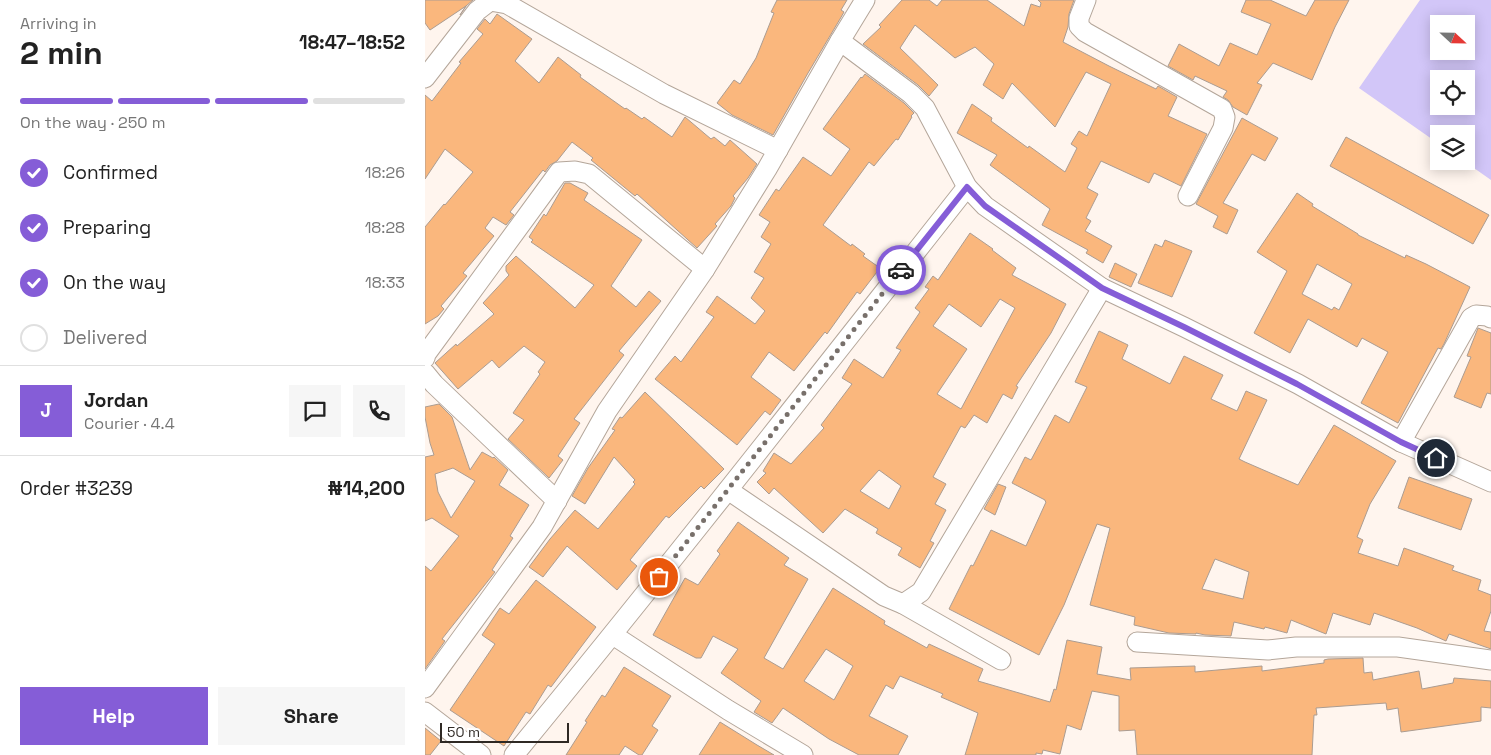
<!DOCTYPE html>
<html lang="en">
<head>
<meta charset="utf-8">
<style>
  :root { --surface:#fff; --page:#f6f6f6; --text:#222; --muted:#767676; --line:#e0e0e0; --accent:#855dd7 }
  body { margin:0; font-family:"Space Grotesk",sans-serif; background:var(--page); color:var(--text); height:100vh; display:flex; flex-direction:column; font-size:19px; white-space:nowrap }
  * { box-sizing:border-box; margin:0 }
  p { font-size:16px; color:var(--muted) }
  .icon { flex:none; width:28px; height:28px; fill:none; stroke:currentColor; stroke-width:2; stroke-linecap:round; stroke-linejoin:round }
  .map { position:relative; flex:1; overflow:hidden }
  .sheet { display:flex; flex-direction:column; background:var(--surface); width:425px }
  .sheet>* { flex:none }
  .needle { width:32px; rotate:112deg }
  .tools { position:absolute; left:1005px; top:15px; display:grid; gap:10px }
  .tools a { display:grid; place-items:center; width:45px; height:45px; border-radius:0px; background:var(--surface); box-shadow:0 2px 12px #0003; font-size:25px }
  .scale { position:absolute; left:15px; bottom:12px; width:129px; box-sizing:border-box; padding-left:5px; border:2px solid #2f2924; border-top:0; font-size:14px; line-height:18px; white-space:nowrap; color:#2f2924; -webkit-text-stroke:4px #fff; paint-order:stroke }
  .pin { position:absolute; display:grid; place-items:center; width:42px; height:42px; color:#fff; margin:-21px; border:2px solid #fff; border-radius:50%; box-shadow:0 1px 5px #0007 }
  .courier { position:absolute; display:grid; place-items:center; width:50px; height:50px; margin:-25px; border:4px solid #855dd7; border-radius:50%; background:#fff; color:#222; box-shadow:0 1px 6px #0007 }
  .head em { font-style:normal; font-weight:700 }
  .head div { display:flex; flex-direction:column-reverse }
  .head { display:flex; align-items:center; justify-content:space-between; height:85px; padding:0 20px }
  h1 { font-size:32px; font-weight:700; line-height:38px }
  .bar { display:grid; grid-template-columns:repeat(4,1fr); gap:8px 5px; align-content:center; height:60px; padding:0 20px }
  .bar i { height:6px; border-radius:4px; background:var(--line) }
  .bar .selected { background:var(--accent) }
  .bar p { grid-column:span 4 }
  .line { display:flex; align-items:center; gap:12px; padding:0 20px; border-top:1px solid var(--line) }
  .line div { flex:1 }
  .round { display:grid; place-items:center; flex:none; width:52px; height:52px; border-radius:0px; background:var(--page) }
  ol { padding:0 20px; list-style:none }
  li { display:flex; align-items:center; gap:15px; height:55px }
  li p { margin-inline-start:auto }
  li .icon { padding:5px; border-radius:50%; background:var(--accent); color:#fff; stroke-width:4 }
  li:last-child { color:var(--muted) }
  li i { width:28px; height:28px; border:2px solid var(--line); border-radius:50% }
  .button { display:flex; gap:10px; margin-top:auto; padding:10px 20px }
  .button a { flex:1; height:58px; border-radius:0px; background:var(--accent); color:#fff; font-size:20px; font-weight:700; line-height:58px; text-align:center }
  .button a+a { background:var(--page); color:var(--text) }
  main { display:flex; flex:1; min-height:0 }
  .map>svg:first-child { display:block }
</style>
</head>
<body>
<main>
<section class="sheet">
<div class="head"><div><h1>2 min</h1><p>Arriving in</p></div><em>18:47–18:52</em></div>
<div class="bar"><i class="selected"></i><i class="selected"></i><i class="selected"></i><i></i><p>On the way · 250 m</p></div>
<ol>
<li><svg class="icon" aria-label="check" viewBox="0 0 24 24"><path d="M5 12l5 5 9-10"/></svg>Confirmed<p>18:26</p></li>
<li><svg class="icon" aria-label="check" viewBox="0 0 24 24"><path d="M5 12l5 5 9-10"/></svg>Preparing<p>18:28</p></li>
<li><svg class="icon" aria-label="check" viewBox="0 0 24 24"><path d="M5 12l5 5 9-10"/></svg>On the way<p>18:33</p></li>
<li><i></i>Delivered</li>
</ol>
<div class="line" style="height:90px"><b class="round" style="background:var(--accent);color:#fff">J</b><div><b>Jordan</b><p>Courier · 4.4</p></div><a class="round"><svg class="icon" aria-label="chat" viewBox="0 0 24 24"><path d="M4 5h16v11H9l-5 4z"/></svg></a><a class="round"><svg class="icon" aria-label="phone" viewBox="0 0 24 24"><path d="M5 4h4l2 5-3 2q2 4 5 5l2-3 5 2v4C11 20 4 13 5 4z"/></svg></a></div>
<div class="line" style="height:65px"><div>Order #3239</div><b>₦14,200</b></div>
<div class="button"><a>Help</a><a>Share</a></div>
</section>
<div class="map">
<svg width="1066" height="755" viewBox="0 0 1066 755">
  <rect width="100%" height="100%" fill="#fff5ee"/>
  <path fill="#d2c6f8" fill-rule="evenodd" d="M995,0h71v180l-27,-19h2v-27h-27v10l-80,-56zM1014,24h27v27h-27zM1014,79h27v27h-27z"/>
  <g fill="#fab77d" stroke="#ab9c91" fill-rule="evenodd">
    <path d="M0,0h48l-7,6 -6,9 6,-9 -36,24 -5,-7z"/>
    <path d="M352,0h70l-6,10 3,2 -4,7 -32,54 -35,62 -41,-20 -15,-12 17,-23 6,4 16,-26 18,-45 -3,-1z"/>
    <path d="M477,0h27l8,6 5,-6h45l37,26 7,-22 9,3 1,-4 -3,-3h36l-5,14 -1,13 -5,15 46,24 47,23 2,-3 19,11 -9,19 39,18 -26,52 -27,-13 -5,10 -48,-22 -14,27 11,6 -12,24 5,3 -6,10 27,15 -9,17 -17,-10 2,-3 -46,-25 8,-16 -60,-44 7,-10 -40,-22 15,-29 20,14 -1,3 37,27 1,-2 36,26 12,-24 -6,-4 8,-13 8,5 24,-52 -25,-12 -31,55 -43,-44 -9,16 -20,-14 11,-21 -19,-17 -20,11 -40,-33 -15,23 38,37 -9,11 -11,-11 -55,-41 18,-17 -2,-2z"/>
    <path d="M821,0h24l36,16 9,-16h34l-14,27 -23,53 -39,-17 -16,20 5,2 -15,30 -14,-8 -5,-7 -5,-3 4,-6 -32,-15 -2,4 -25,-14 11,-22 40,22 11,-23 27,12 14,-31 -30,-12z"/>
    <path d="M72,14l35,25 -17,22 24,22 19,-26 23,18 -1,2 45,32 1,-1 16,11 2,-2 28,20 13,-20 26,22 3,-2 11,9 5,-6 27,24 -9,14 -15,18 2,2 -4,8 -16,18 2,2 -20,22 -60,-54 -2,2 -44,-36 2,-2 -21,-16 -15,19 -7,4 -5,7 -2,-2 -33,42 4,3 -8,10 -13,-8 -8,11 9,8 -31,37 4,3 -26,30 3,3 -6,7 -13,8v-97l19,-23 1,1 28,-33 -28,-23 -20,30v-84l7,6 29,-38 -2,-1 24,-28 -6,-5 8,-10 5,5z"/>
    <path d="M440,74l39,29 10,10 -3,3 1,1 -14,23 -2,-1 -22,27 -5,-4 -46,63 28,21 1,-2 13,10 -2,2 17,12 -20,26 -3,-2 -30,42 -2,-2 -31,39 -25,-19 -18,25 30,23 -11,15 -5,-4 -28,34 -82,-66 20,-23 6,6 33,-45 -8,-5 11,-16 38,28 10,-13 -14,-13 13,-20 -10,-6 17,-28 -10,-7 9,-15 -11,-7 17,-26 3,2 24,-34 28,19 19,-27 -27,-20 38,-52 1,1z"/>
    <path d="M817,118l36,20 -13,23 -13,-7 -29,49 15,7 -11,24 -14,-7 5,-11 -22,-12z"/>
    <path d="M921,137l143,78 -16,29 -143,-78z"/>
    <path d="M140,183h5l18,10 -4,7 58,40 -31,46 25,21 13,-16 12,10 -42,50 5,4 -50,64 6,4 -22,33 5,4 -14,18 -41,-39 16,-19 -11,-7 27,-39 -2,-2 7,-10 -21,-16 -25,22 -7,-8 -34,29 -23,-26 21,-19 1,2 37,-32 -11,-11 26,-28 -3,-4v-5l10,-10 59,52 19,-23 -63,-43 2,-2 -4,-3 15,-23 2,2z"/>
    <path d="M872,193l16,11 -1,2 46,28v1l47,23 1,-3 20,9 44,23 -26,57 -3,5 -3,-1 -40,75 -37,-20 27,-51 -26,-14 -5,9 -49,-28 -18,34 -36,-20 33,-62 -30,-19zM892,264l35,20 -13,26 -5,-3 -2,3 -30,-16z"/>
    <path d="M545,233l23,16 -1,1 24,18 -4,7 54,29 -15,29 -35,53 2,1 -6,12 -9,-5 -16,29 -13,-8 -9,13 -4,-2 -28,51 13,7 -11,20 11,6 -16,31 4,2 -14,25 -22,-13 4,-7 -26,-15 2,-4 -33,-20 -22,24 -49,-45 -5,6 -12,-12 9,-9 -3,-2 11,-18 17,11 33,-36 -3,-3 31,-41 -10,-6 12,-19 29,19 18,-28 -5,-2 24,-36 -5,-4 14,-19 -4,-2 8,-11 5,4zM575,299l15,9 -54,101 -24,-15 30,-45 -34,-23 16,-22 32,23zM454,470l22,16 -12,23 -29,-18z"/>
    <path d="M740,240l27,11 -20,46 -34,-14 17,-39 7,3z"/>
    <path d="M690,263l22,11 -6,13 -22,-10z"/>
    <path d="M1053,328l13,5v61l-4,-1 -6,15 -27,-11 17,-40 -4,-1z"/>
    <path d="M674,331l29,14 -6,14 48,25 14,-28 39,19 -12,24 26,12 9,-20 21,9 -28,59 6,3 53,23 36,-60 62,36 -26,43 -13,33 6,3 -5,13 40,13 6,-18 50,18 -2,4 29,10 -3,10 13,5v16l-7,20 7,1v17l-42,-15 -3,7 -29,-13 -43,-15 -4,12 -37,-12 -7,21 -35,-14 -4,13 -22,-6 -1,2 -30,-7 -3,14 -26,-1 -9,-2v1l-27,-1 -35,-8 1,-8 -45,-12 20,-77 -13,-4 -33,81 -25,50 -90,-46 22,-44 2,1 18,-36 35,16 20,-44 -1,-1v-1l-33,-17 13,-26 6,3 24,-45 14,8 18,-36 -12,-5zM790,559l34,13 -6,27 -41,-10z"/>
    <path d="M220,392l79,77 -20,20 -3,-3 -32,32 -3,-2 -36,44 7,6 -20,24 -50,-44 -24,31 -14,-10 21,-28 25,-29 23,19 37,-45 -2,-2 2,-2 -21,-23 -29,47 -13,-8 16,-28 27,-38 -3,-1 8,-12 2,1z"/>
    <path d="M14,404l13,13 18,53 12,-18 11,6 1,-1 14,13 -9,15 30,20 -19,31 3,2 -21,32 3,2 -53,67 3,2 -20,28v-103l6,5 28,-35 -27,-18 -7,3v-64l9,-2 -4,-12 -5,-26v-10zM28,468l22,13 -24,37 -13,-26 -3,-18z"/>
    <path d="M984,477l63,22 -11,31 -63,-22z"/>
    <path d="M573,484l8,3 -11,28 -11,-6z"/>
    <path d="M313,522l51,36 -5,7 24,14 -44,79 19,11 50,-81 52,33 -1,3 43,24 2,-4 54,25 -5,12 72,21 4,-13 2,1 11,-50 35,7 -5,27 34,6 -1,-12 65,-2v6l67,-6v5l62,-8v-3l4,-1 35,-1 1,15 8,-1 1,8 46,-9 3,18 31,-6 1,-5 37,3v27l-10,-1v14l-80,11 -3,-24 -11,2 -1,-7 -70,5 1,7h-3l-2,40h-175l-2,-25 -16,1v-35l-27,-5 -11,39 -14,-5 -7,29 -17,-4 -1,4 -6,-1v2h-71l13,-42 -37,-16 2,-3 -43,-18 -7,13 -7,-4 -17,31 39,20 -10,19h-39l-30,-16 -46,-31 -11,15 -18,-11 7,-11 -40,-28 17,-24 -25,-13 -12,22h-5l-43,-23 32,-57 13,7 22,-31 -3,-3zM401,649l27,17 -19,34 -30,-19z"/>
    <path d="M111,580l60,47 -45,60 -3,-2 -18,29 -4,-2 -22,34 -54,-36 45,-66 -13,-9 18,-27 9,6z"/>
    <path d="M199,667l47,29 -19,30 6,4 -16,25h-3l-14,-9 -6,9h-53l21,-33 -2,-1 17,-26 3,2z"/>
    <path d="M295,722l37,23 17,10h-75z"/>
    <path d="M0,728l16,13 -11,14h-5z"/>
  </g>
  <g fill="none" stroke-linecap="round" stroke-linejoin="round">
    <defs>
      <g id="minor">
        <path d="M661,0l-7,18v8l6,6 137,77 3,8 -2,11 -35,68"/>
        <path d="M415,41l71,53 14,14 42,79 18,19 117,82 82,39 114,57 103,58 90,40"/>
        <path d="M0,78l52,-67 13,-10 17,3 157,90 114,56"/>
        <path d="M0,358l1,-4 133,-182 16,-1 14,3 116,95"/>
        <path d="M0,373l9,11 123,117"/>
        <path d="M976,442l70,-124 5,-3 11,1 4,2"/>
        <path d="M303,490l156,106 19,8 98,56"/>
        <path d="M478,604l18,-12 181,-304"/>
        <path d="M188,635l115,75 75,45"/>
        <path d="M712,642l131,8 28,-3h102l93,13"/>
        <path d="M0,688l117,-161 65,-116 98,-142 62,-100 73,-128 25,-41"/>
        <path d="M0,712l56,43"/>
        <path d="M89,755c154,-187 303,-378 453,-568"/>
      </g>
    </defs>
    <use href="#minor" stroke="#b4a69a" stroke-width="21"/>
    <use href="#minor" stroke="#fff" stroke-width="19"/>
  </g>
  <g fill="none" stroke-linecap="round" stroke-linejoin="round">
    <path stroke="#78706b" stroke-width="5" stroke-dasharray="0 9" d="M234,577l242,-307"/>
    <path stroke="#855dd7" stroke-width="6" d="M476,270l66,-83 18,19 117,82 82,39 113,57 104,58 35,16"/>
  </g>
</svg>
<div class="tools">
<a><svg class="needle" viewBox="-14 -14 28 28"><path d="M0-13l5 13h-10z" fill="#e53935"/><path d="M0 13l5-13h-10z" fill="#767676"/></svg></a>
<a><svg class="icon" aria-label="locate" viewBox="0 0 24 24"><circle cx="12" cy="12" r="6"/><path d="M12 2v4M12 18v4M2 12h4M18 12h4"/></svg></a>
<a><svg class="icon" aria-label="layers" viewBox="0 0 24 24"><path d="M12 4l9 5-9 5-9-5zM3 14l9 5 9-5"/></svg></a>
</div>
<div class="scale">50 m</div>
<div class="pin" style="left:234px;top:577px;background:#ea580c"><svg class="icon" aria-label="bag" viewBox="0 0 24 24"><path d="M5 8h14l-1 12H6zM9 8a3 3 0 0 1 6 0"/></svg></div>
<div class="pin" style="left:1011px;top:458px;background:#1f2937"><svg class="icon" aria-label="home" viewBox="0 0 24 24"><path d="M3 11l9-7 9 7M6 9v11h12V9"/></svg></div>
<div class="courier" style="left:476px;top:270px"><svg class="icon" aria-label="car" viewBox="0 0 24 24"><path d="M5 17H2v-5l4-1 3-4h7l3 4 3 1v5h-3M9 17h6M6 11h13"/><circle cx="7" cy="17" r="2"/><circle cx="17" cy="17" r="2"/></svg></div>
</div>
</main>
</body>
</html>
